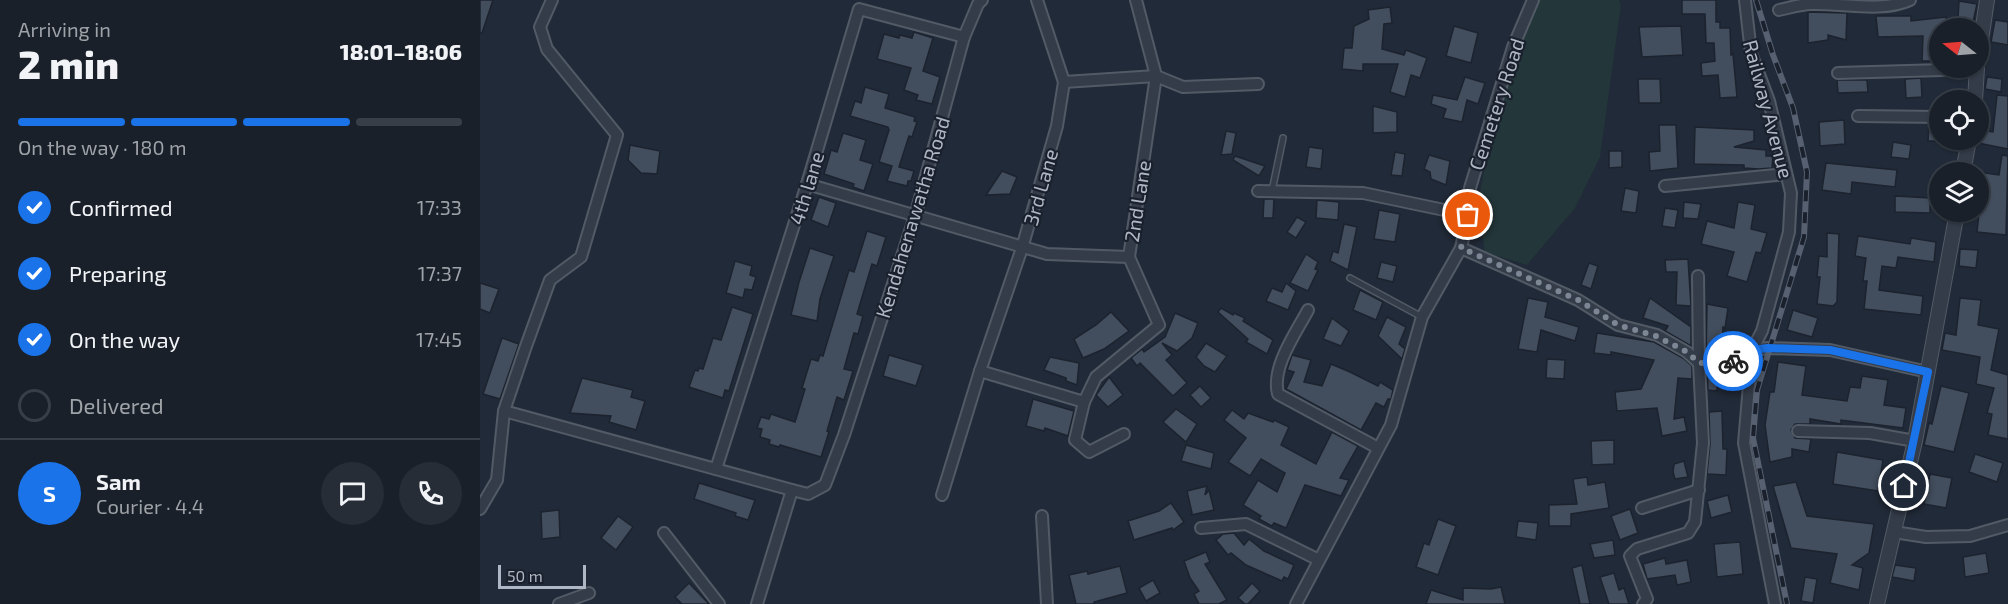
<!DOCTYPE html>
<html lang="en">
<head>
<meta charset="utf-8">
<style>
  :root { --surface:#19202a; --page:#262d36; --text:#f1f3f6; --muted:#9fa3a8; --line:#373e47; --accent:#1a73e8 }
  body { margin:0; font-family:"Exo 2",sans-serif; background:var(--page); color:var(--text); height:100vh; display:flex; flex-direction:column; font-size:22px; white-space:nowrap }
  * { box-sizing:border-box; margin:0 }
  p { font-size:20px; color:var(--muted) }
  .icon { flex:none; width:33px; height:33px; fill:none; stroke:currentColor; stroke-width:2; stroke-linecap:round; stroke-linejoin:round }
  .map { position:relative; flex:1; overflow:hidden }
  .side { display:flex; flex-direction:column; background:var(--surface); width:480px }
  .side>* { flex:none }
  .needle { width:39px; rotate:287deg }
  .buttons { position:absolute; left:1449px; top:18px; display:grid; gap:12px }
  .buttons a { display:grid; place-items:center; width:60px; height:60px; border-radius:50%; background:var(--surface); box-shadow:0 2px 4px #0004,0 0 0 2px var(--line); font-size:30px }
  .scale { position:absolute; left:18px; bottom:15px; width:88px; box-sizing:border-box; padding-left:6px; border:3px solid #afb7c5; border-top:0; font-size:16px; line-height:21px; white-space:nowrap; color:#afb7c5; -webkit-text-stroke:4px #1a212d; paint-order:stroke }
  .pin { position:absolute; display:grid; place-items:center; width:51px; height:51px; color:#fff; margin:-26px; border:3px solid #fff; border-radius:50%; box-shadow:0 2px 6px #0007 }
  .courier { position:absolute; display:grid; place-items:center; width:60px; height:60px; margin:-30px; border:4px solid #1a73e8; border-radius:50%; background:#fff; color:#222; box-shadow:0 2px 8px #0007 }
  .overview em { font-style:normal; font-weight:800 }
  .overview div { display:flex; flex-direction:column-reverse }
  .overview { display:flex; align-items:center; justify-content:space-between; height:102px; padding:0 18px }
  h1 { font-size:39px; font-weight:800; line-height:45px }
  .bar { display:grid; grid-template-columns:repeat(4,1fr); gap:9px 6px; align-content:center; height:72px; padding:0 18px }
  .bar i { height:8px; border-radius:4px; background:var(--line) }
  .bar .current { background:var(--accent) }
  .bar p { grid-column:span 4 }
  .line { display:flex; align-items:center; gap:15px; padding:0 18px; border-top:2px solid var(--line) }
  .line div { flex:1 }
  .round { display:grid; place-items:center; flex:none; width:63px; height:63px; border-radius:32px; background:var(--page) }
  ol { padding:0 18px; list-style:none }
  li { display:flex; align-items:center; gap:18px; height:66px }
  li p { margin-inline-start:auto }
  li .icon { padding:6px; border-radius:50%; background:var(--accent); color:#fff; stroke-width:4 }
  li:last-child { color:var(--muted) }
  li i { width:33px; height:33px; border:3px solid var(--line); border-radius:50% }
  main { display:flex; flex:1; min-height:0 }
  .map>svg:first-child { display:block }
</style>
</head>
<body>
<main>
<section class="side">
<div class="overview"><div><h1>2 min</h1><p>Arriving in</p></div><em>18:01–18:06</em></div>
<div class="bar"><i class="current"></i><i class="current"></i><i class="current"></i><i></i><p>On the way · 180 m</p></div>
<ol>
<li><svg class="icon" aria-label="check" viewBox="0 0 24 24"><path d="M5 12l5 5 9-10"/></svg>Confirmed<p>17:33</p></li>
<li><svg class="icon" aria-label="check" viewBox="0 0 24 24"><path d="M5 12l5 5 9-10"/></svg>Preparing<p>17:37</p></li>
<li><svg class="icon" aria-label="check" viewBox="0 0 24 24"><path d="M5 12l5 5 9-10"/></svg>On the way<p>17:45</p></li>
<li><i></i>Delivered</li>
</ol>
<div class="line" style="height:108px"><b class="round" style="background:var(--accent);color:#fff">S</b><div><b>Sam</b><p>Courier · 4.4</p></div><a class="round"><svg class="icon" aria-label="chat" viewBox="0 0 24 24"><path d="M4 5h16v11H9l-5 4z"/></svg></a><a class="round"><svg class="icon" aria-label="phone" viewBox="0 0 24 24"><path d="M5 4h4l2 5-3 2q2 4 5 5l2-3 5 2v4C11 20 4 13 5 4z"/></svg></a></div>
</section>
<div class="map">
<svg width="1528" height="604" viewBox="0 0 1528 604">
  <rect width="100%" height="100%" fill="#212a38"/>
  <path fill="#233639" d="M1053,0h86l2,5 -21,152 -25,51 -48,57 -42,-13 -8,-46 23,-113z"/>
  <g fill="#424d5d" stroke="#1c232f" stroke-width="1.5">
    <path d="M0,0h13l-11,33h-2z"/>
    <path d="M1202,0h34v22h4v6h10l1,27 2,-1 4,43 -17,1 -2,-23 -16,1 -1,-13 14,-2 -1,-18h-8l-1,-29h-23z"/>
    <path d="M1479,1l18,3 -4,18 -15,-4z"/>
    <path d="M910,7l2,16 -8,1 -2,25 22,6 2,-5 21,8 -7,20 -9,-3 -6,22 -15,-5 8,-28h-35v7l-21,-2 2,-21h8l2,-22 15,-7 -1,-9z"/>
    <path d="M1328,12l39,1 -1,27 -18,-5v5l-20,3z"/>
    <path d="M1396,16h35v5l35,-4 2,11h-8l-3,33h-15l1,-25 -45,1z"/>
    <path d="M1515,20l13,2v23l-17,-3z"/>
    <path d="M974,26l24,7 -7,30 -25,-7z"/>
    <path d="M1201,26l2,29 -41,2 -3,-30z"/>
    <path d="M434,32l19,6 -10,33 17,6 -8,27 -16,-4 2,-5 -14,-5 7,-22 -34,-9 7,-25 15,4 1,-3 12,3z"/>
    <path d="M985,77l20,6 -7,21 -11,-4 -5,22 -19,-4 3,-9 -15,-5 2,-9 24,5z"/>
    <path d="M1507,77l15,2 -1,13 -16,-3z"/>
    <path d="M1441,78l1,19 -16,1 -1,-19z"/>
    <path d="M1158,79h22l1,24h-22z"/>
    <path d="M1357,80h30l1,12 -30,1z"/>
    <path d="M385,87l24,7 -4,14 30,9 -1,4 3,1 -5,15 -3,-1 -10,31 15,4 -3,10h-3l-1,5 -20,-5 5,-15 -13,-4 10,-32 -1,-3 -38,-11 5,-15 6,2z"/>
    <path d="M1517,95l11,1v53l-30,-6 2,-13 13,2z"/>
    <path d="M893,106l24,6v20l-24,1z"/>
    <path d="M1364,120l1,24 -25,2 -1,-24z"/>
    <path d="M1449,124h11v17h-12z"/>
    <path d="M1179,125h17l2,43 -28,3 -1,-19 11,-1z"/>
    <path d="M1215,127l59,3v11l-20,6 32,3v6h7l-1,12 -14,1 -14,-1v-3l-50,-1z"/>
    <path d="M746,131l10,2 -4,21 -11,1z"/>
    <path d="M363,133l23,7 -6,20 13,4 -9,27 -11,-4 1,-3 -30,-10 7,-24 6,2z"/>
    <path d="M1413,142l18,3 -2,14 -18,-2z"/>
    <path d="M150,145l30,6 -3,23 -16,-1 -13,-13z"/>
    <path d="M829,147l14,2 -2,20 -15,-2z"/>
    <path d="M1129,151h13v16l-13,1z"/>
    <path d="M915,152l10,2 -3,22 -11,-1z"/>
    <path d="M949,155l21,6 -4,24 -15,-6 -1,-7 -6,-3z"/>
    <path d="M1522,155l6,1 -2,79 -29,-3 4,-37 -3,-1v-22l21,3z"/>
    <path d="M755,156l30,10 -6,10 -26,-16z"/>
    <path d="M1346,163l71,7 -2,17 -43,-5 -1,12 -29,-4z"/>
    <path d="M522,171l15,6 -7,17 -24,1z"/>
    <path d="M1145,188l14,3 -3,22 -15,-2z"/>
    <path d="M1415,196l35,2v15l-35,-1z"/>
    <path d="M339,197l17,6 -8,24 -17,-7z"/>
    <path d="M784,199h10l-1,19h-10z"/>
    <path d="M837,200l22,2 -1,18 -22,-2z"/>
    <path d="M1204,202l17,2 -3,15 -15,-1z"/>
    <path d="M1258,202l17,3 -4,24 16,4 -6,20 -5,-1 -9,30 -20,-6 7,-24 -33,-8 6,-23 27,7z"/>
    <path d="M1185,208l13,2 -3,18 -13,-2z"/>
    <path d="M899,210l21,4 -5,28 -21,-3z"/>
    <path d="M817,217l9,5 -10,16 -9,-6z"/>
    <path d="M864,224l13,3 -9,43 -18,-9 3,-10 5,2z"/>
    <path d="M387,231l19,6 -9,29 -5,-2 -15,50 6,2 -5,18 -4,-1 -10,36 9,2 -9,29 -7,-3 -10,34 2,1 -8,25 -41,-12 -1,2 -10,-3 1,-4 -10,-3 2,-8 -5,-1 4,-11 8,2 2,-5 24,8 10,-33 -3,-1 9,-29 7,2 2,-6 3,1 26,-86 5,2z"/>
    <path d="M1347,233l12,1 -2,68 -4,4 -16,-2 3,-27h-3l2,-21 8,1z"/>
    <path d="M1378,236l52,8 1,-6 25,4 -2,20 -36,-5 -2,11 -14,-2 -3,24 44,6 -2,19 -57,-6 3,-28h-4l3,-23 -11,-2z"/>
    <path d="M330,248l24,8 -14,43 -3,22 -26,-6 8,-33z"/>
    <path d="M1480,249l18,1 -2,18 -17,-2z"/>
    <path d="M826,254l12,8 -3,7 3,1 -10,21 -18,-8z"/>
    <path d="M1208,259l3,47 -15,-1 1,-33h-11l-1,-12z"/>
    <path d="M255,261l17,5 -2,9 6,2 -4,13 -7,-1 -2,9 -17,-5z"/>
    <path d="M901,262l16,4 -4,16 -16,-4z"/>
    <path d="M1109,263l9,3 -7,23 -10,-4z"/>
    <path d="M0,283l19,6 -9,24 -10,-4z"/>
    <path d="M806,283l10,8 -8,19 -22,-9 6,-13 10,4z"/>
    <path d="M880,290l23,12 -7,18 -23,-10z"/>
    <path d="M1048,298l20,4 -3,15 34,10 -4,14 -34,-11 -4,22 -19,-3z"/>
    <path d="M1170,298l41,29v19l-26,-15 3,-5 -25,-8z"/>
    <path d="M1480,298l21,2 -3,25 21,4 -8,41 17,5v64l-20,-4 4,-21 -5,-1 7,-25 -18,-4 4,-27 -38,-7 3,-17 11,2z"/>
    <path d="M1227,304l21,4 -3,20 -2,-1 -1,29h-16z"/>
    <path d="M252,307l21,7 -24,77 -4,-1 -2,8 -34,-11 6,-17 3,1 1,-3 4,1 10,-31 8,2z"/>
    <path d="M741,308l12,7 1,-2 11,5 -2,3 30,19 -6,14 -21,-12 2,-3 -30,-27z"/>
    <path d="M1313,310l25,8 -6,19 -25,-7z"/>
    <path d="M631,312l18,19 -25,18 -21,9 -9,-19 22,-14z"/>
    <path d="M695,313l23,10 -6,15 -15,13 -15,-8 10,12 -6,5 21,23 -14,13 -33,-33 -3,3 -6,-8 11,-9 2,3 21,-15z"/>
    <path d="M907,317l19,10 -7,17 6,5 -3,10 -24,-23z"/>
    <path d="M852,318l17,13 -8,15 -18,-7z"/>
    <path d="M1117,333l57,9 29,16 9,8v13l-14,-1 -4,41 10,-2 3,14 -25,5 -5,-28 -40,3 -2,-19 26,-3 13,-29 -43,-8v3l-17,-2z"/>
    <path d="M22,338l17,6 -19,55 -17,-5z"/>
    <path d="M726,343l21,13 -12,16 -11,-6 -8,-9z"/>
    <path d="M409,355l34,10 -7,21 -33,-10z"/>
    <path d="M812,355l19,5 -7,22 18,4 9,-22 19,8 28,14 2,-4 13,8 -2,9h-3l-4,8 -8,-4 -15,27 -75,-41 8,-17 -7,-2z"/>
    <path d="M570,357l29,6 -2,22 -11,-4v-3l-22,-8z"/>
    <path d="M1067,359l18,1 -1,19 -18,-1z"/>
    <path d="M1298,362l28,4 -4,29 45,6 3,-14 10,1 2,-12 26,4 -4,25 22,3 -3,20 -62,-8v4l-31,-5v5h-15l-4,6 4,8 16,1 -2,13 -17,-3v8l-22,5 -5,-37 5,-33h4z"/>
    <path d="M1227,370h11l-1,21 -9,-1z"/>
    <path d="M629,377l14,18 -15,12 -12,-12z"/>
    <path d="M102,378l51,12 -2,7 14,4 -9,29 -27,-8 2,-6 -41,-3z"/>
    <path d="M720,386l11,12 -10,9 -11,-12z"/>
    <path d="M1461,386l28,7 -15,59 -30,-7 5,-22 3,1z"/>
    <path d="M553,399l41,12 -6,25 -23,-8 -1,3 -18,-5z"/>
    <path d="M696,409l21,15 -11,18 -23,-20z"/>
    <path d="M752,410l12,9 4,-6 25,9 1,-2 15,7 -8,18 35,19 16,-32 26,14 -18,32 9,2 -8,16 -36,-11 -19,43 -12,-5 -2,3 -13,-7 2,-3 -18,-11 15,-25 19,12 8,-19 -24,-14 -11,17 -22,-14 18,-24 -22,-18z"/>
    <path d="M1242,411l1,38h4l-1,26 -19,-1 3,-30 -1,-32z"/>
    <path d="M1134,440v24l-22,1 -1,-24z"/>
    <path d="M706,445l28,8 -3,16 -30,-8z"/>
    <path d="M1357,452l46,8 -5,31 -45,-7z"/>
    <path d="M1495,454l28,9 -6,19 -28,-10z"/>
    <path d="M1204,461l4,16 -13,2 -2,-7 1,-8z"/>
    <path d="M1450,474l22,4 -6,30 -22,-4z"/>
    <path d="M1107,477l1,8 17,-3 4,26 -38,6v12h-22v-21l28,-1 -4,-25z"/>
    <path d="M1316,482l11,34 67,8 -5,29 -17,12 11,3 -4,22 -29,-7 7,-29 -46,-6 -18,-62z"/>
    <path d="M219,483l56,17 -7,20 -13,-4 1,-3 -42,-14z"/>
    <path d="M727,486l-2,9 4,-5 5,20 -23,5 1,-2 -5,-22z"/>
    <path d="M1248,495l4,17 -21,6 -4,-17z"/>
    <path d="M691,503l13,19 -11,8 -1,-2 -38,12 -6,-19 31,-10z"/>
    <path d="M1150,509l8,24 -18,7 -9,-24z"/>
    <path d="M79,510l1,27 -18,2 -1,-27z"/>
    <path d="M138,516l15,11 -17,23 -15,-12z"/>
    <path d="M958,519l18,7 -18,49 -22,-8 8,-24 5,2z"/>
    <path d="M1038,521l20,2 -2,17 -20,-3z"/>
    <path d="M754,533l10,12 5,-6 15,12 30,14 -6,14 -4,-2 -2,4 -36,-16 -15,-12 -3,2 -12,-15 7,-6z"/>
    <path d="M1133,540l2,15 -21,3 -4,-14z"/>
    <path d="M1260,542l3,32 -26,3 -3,-33z"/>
    <path d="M726,552l4,10 -5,2 22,36 -8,4h-20l-5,-10 5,-3 -9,-13 -6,-17z"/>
    <path d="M1506,553l3,20 -24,4 -2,-20z"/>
    <path d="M1185,558l1,6 21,-4 4,22 -14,3 -2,-10 -28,4 -4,-15z"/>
    <path d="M1102,565l8,39h-10l-8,-36z"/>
    <path d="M1415,565l21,3 -2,13 -22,-4z"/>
    <path d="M640,566l7,27 -33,9v2h-18l-7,-29 18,-4 1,3z"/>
    <path d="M1134,573l5,17 5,-2 5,16h-20l-9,-27z"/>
    <path d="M1325,577l12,2 -4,24 -12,-2z"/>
    <path d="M673,580l7,13 -14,8 -7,-13z"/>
    <path d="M209,583l20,21h1h-28l-7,-7z"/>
    <path d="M772,583l8,8 -12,13h-3l-7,-6z"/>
    <path d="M1021,587l4,17h-79l5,-14 32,10v-12l28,1z"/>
  </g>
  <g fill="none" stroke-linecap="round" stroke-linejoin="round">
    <defs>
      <g id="service">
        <path d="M792,191l11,-53"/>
        <path d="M870,278l72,39"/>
      </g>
      <g id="minor">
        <path d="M1053,0l-20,47 -43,141 -2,27 -7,33 117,52 40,25 39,10 30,17 12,11h31l22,-13 16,-2 62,2 98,22"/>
        <path d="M1265,0l6,53 18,48 22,92 -2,39 -27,99 -10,19 -8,93 31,161"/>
        <path d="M1299,10c10,-2 22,-6 32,-6 32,-1 70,9 99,-4"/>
        <path d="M1358,73l139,-4"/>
        <path d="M584,82l92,-6 27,11 75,-3"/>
        <path d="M1378,116l82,1"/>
        <path d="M327,184l240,70 82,3"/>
        <path d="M1185,186l121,-12"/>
        <path d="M778,191l105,2 105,22"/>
        <path d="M828,310c-12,23 -37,57 -30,84l100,54"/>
        <path d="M500,371l104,31 12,-25 63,-52 -30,-68 27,-181 -20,-76"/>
        <path d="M604,402l-9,38 14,12 35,-18"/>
        <path d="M24,411l288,79"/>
        <path d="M1318,431l72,2 45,8"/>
        <path d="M236,469l91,-285 52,-175 105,28"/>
        <path d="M462,495l38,-124 42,-123 35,-122 7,-44 -27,-82"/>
        <path d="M1162,508l57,-18"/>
        <path d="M0,509l17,-29 7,-69 21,-62 25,-69 31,-23 36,-122 -70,-86 -7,-22 12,-27"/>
        <path d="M562,516l5,88"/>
        <path d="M721,528l45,-4 73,36"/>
        <path d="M1414,532l32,5 44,-1 38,-11"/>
        <path d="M184,533l55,71"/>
        <path d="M79,604l30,-11"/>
        <path d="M277,604l35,-114 16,4 17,-9 19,-50 71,-219 49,-179 14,-33 4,-4"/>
        <path d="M816,604l95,-179 31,-108 39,-69"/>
        <path d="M1163,604l4,-5 -17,-43 7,-7 51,-16 7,-11 8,-79 -4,-80 -1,-87"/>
      </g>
      <g id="tertiary">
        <path d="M1498,60l9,-60"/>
        <path d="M1495,100l2,-32"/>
        <path d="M1483,172l6,-32"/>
        <path d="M1397,604l38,-163 42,-229"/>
      </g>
    </defs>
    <use href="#service" stroke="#525a66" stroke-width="8"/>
    <use href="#minor" stroke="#525a66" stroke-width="14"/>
    <use href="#tertiary" stroke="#525a66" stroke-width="16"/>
    <use href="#service" stroke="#343c49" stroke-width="5"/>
    <use href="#minor" stroke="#343c49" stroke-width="10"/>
    <use href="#tertiary" stroke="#343c49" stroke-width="14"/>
    <defs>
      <path id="rail" d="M1276,0l17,55 20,53 14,64 -3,65 -47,153 -4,48 34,166"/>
    </defs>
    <use href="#rail" stroke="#566070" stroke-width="6"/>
    <use href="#rail" stroke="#1a212d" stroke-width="4" stroke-dasharray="11" stroke-linecap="butt"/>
  </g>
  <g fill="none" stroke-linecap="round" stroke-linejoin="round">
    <path stroke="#7d8694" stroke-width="6" stroke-dasharray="0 10.8" d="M988,215l-7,33 117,52 40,25 38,11 31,16 12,11h31l3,-2"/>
    <path stroke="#1a73e8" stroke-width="8" d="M1253,361l19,-11 16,-2 62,2 98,22 -24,114"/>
  </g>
  <g text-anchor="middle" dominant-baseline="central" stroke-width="4.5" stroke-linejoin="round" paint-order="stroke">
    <g font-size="20" fill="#afb7c5" stroke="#1a212d">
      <text transform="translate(1016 104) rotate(-72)">Cemetery Road</text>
      <text transform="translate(1289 109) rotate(75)">Railway Avenue</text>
      <text transform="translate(560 187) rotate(-74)">3rd Lane</text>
      <text transform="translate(326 188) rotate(-73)">4th lane</text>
      <text transform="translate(657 201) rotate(-81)">2nd Lane</text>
      <text transform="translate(432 217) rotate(-73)">Kendahenawatha Road</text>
    </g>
  </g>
</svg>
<div class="buttons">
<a><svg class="needle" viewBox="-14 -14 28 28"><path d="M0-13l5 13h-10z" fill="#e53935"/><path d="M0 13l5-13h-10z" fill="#9fa3a8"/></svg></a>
<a><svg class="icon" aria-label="locate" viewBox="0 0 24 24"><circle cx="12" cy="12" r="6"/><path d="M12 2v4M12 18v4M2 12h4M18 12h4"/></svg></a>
<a><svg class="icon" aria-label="layers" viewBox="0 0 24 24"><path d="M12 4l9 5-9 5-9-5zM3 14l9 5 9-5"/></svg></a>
</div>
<div class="scale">50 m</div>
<div class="pin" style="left:988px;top:215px;background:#ea580c"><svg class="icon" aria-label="bag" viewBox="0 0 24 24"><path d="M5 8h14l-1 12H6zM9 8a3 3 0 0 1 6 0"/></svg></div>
<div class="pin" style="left:1424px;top:486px;background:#1f2937"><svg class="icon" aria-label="home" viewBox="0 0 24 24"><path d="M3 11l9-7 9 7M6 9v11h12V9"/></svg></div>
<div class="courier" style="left:1253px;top:361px"><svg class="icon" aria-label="bike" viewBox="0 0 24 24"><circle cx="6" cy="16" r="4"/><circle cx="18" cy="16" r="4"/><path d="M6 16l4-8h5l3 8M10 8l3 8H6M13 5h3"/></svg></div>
</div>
</main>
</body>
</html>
